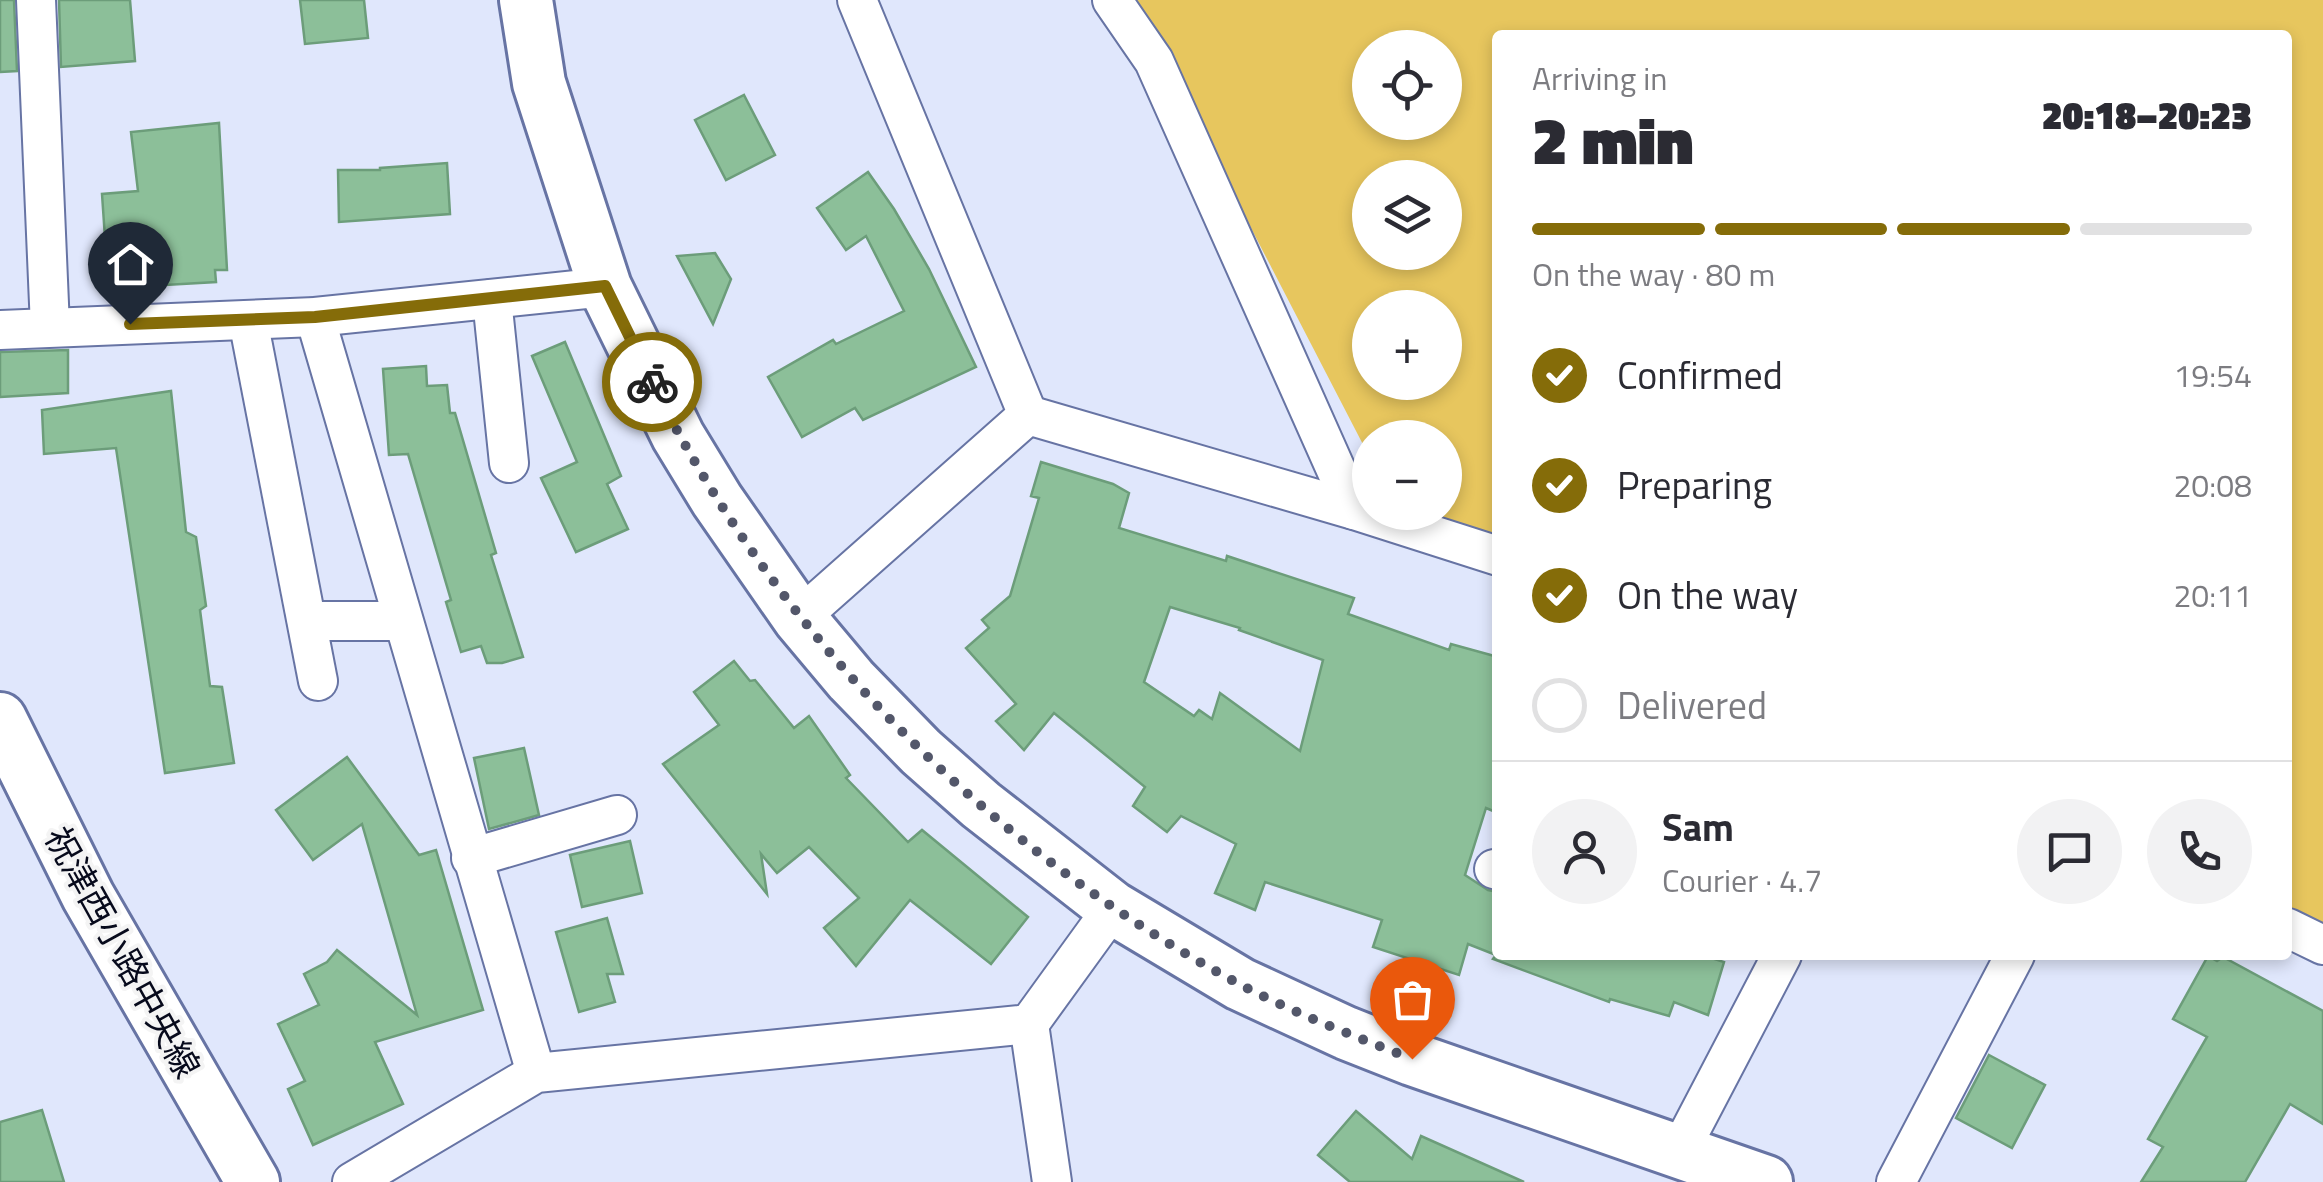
<!DOCTYPE html>
<html lang="en">
<head>
<meta charset="utf-8">
<style>
  :root { --surface:#fff; --page:#f2f2f3; --text:#2b2b33; --muted:#7c7c81; --line:#e1e1e2; --accent:#856c09 }
  body { margin:0; font-family:"Titillium Web","Noto Sans JP",sans-serif; background:var(--page); color:var(--text); height:100vh; display:flex; flex-direction:column; font-size:38px; white-space:nowrap }
  * { box-sizing:border-box; margin:0 }
  p { font-size:32px; color:var(--muted) }
  .icon { flex:none; width:55px; height:55px; fill:none; stroke:currentColor; stroke-width:2; stroke-linecap:round; stroke-linejoin:round }
  .map { position:relative; flex:1; overflow:hidden }
  .drawer { position:absolute; left:1492px; top:30px; width:800px; height:930px; display:flex; flex-direction:column; background:var(--surface); border-radius:10px; box-shadow:0 5px 15px #0003 }
  .drawer>* { flex:none }
  .buttons { position:absolute; left:1352px; top:30px; display:grid; gap:20px }
  .buttons a { display:grid; place-items:center; width:110px; height:110px; border-radius:50%; background:var(--surface); box-shadow:0 5px 15px #0003; font-size:50px }
  .pin { position:absolute; display:grid; place-items:center; width:85px; height:85px; color:#fff; margin:-102px -42px; border-radius:50% 50% 50% 0; rotate:-45deg; box-shadow:0 0 10px #0007 }
  .pin .icon { rotate:45deg }
  .courier { position:absolute; display:grid; place-items:center; width:100px; height:100px; margin:-50px; border:8px solid #856c09; border-radius:50%; background:#fff; color:#222; box-shadow:0 2px 12px #0007 }
  .head em { font-style:normal; font-weight:800 }
  .head div { display:flex; flex-direction:column-reverse }
  .head { display:flex; align-items:center; justify-content:space-between; height:170px; padding:0 40px }
  h1 { font-size:65px; font-weight:800; line-height:75px }
  .bar { display:grid; grid-template-columns:repeat(4,1fr); gap:15px 10px; align-content:center; height:120px; padding:0 40px }
  .bar i { height:12px; border-radius:8px; background:var(--line) }
  .bar .active { background:var(--accent) }
  .bar p { grid-column:span 4 }
  .line { display:flex; align-items:center; gap:25px; padding:0 40px; border-top:2px solid var(--line) }
  .line div { flex:1 }
  .round { display:grid; place-items:center; flex:none; width:105px; height:105px; border-radius:52px; background:var(--page) }
  ol { padding:0 40px; list-style:none }
  li { display:flex; align-items:center; gap:30px; height:110px }
  li p { margin-inline-start:auto }
  li .icon { padding:10px; border-radius:50%; background:var(--accent); color:#fff; stroke-width:4 }
  li:last-child { color:var(--muted) }
  li i { width:55px; height:55px; border:5px solid var(--line); border-radius:50% }
  .map>svg:first-child { display:block }
</style>
</head>
<body>
<div class="map">
<svg width="2323" height="1182" viewBox="0 0 2323 1182">
  <rect width="100%" height="100%" fill="#e0e7fc"/>
  <path fill="#e7c65e" fill-rule="evenodd" d="M1133,0h1190v925l-35,-18v-872h-790l-1,505 -89,-27 37,-1v-74h-75v20zM1370,48h75v74h-75zM1370,178h75v74h-75zM1370,308h75v74h-75z"/>
  <g fill="#8cbf99" stroke="#6c9d7a" stroke-width="2.5" fill-rule="evenodd">
    <path d="M0,0h14l3,71 -17,1z"/>
    <path d="M59,0h71l5,61 -74,6z"/>
    <path d="M300,0h64l4,38 -63,6z"/>
    <path d="M744,95l31,60 -49,25 -31,-60z"/>
    <path d="M219,123l8,147h-12l1,12 -68,4 -1,-7 -39,3 -6,-88 36,-3 -7,-59z"/>
    <path d="M447,163l3,51 -111,8 -1,-52h42v-2z"/>
    <path d="M868,172l26,37 35,60 47,98 -113,53 -8,-12 -53,29 -34,-60 65,-37 3,4 68,-33 -38,-75 -20,14 -29,-42z"/>
    <path d="M715,253l16,26 -18,45 -36,-68z"/>
    <path d="M565,342l56,134 -14,8 21,45 -52,23 -35,-74 36,-16 -45,-106z"/>
    <path d="M68,350v43l-68,4v-45z"/>
    <path d="M426,366l1,20 20,-1 3,28h5l41,140 -5,2 32,102 -21,6h-15l-6,-17 -20,6 -15,-50 5,-2 -43,-146 -19,1 -6,-86z"/>
    <path d="M171,391l15,141 10,5 10,69 -6,4 10,76 12,1 12,76 -69,10 -49,-325 -72,6 -2,-44z"/>
    <path d="M1041,462l72,22 16,9 -10,35 107,33 1,-5 127,42 -6,16 101,36 2,-6 47,13v156l-12,-5 -21,67 23,15 10,2v63h204l22,7 -16,53 -34,-13 -5,14 -59,-17 -1,3 -116,-43 3,-4 -28,-11 -9,31 -86,-28 9,-27 -117,-38 -10,28 -40,-17 21,-49 -55,-28 -14,16 -34,-26 12,-19 -91,-74 -30,37 -28,-29 20,-17 -50,-56 23,-20 -7,-8 28,-24 29,-98 -8,-2zM1170,607l70,21 -1,2 84,30 -23,91 -80,-58 -8,26 -13,-9 -5,6 -50,-34z"/>
    <path d="M734,661l16,20 5,-1 39,48 15,-12 41,59 -4,3 62,64 14,-12 106,87 -37,47 -81,-64 -54,66 -32,-38 35,-30 -50,-51 -32,26 -16,-19 6,40 -104,-130 56,-39 -25,-33z"/>
    <path d="M524,748l15,67 -50,14 -15,-71z"/>
    <path d="M347,757l72,98 17,-5 47,160 -108,32 28,62 -90,41 -25,-56 17,-8 -27,-57 41,-19 -15,-31 23,-12 10,-12 80,65 -55,-191 -49,36 -37,-50z"/>
    <path d="M630,841l12,52 -60,14 -12,-52z"/>
    <path d="M607,918l16,56h-16l8,28 -36,10 -23,-80z"/>
    <path d="M2208,956l9,5 6,-4 100,54v113l-33,-20 -45,78h-104l22,-35 -15,-8 59,-102 -34,-18z"/>
    <path d="M1989,1055l56,30 -33,63 -56,-30z"/>
    <path d="M42,1110l22,72h-64v-60z"/>
    <path d="M1356,1111l56,48 9,-23 103,46h-174l-32,-27z"/>
  </g>
  <g fill="none" stroke-linecap="round" stroke-linejoin="round">
    <defs>
      <g id="street">
        <path d="M36,0l14,327"/>
        <path d="M1112,0l42,61 200,449"/>
        <path d="M492,299l17,164"/>
        <path d="M315,317l221,756"/>
        <path d="M248,320l70,361"/>
        <path d="M0,330l315,-13 290,-30"/>
        <path d="M1028,415l326,95 144,46"/>
        <path d="M799,618l229,-203 -171,-415"/>
        <path d="M307,621h96"/>
        <path d="M471,858l146,-43"/>
        <path d="M1494,869l4,1"/>
        <path d="M2288,928l35,17"/>
        <path d="M1029,1024l23,158"/>
        <path d="M1679,1152l103,-197"/>
        <path d="M352,1182l184,-109 493,-49 84,-116"/>
        <path d="M1896,1182l119,-227"/>
      </g>
      <g id="secondary">
        <path d="M526,0l13,83 66,204 73,149 39,64 82,118 52,62 70,72 60,53 132,103 127,76 106,49 66,26 354,123"/>
        <path d="M0,719l88,177 165,286"/>
      </g>
    </defs>
    <use href="#street" stroke="#6774a4" stroke-width="42"/>
    <use href="#secondary" stroke="#6774a4" stroke-width="58"/>
    <use href="#street" stroke="#fff" stroke-width="38"/>
    <use href="#secondary" stroke="#fff" stroke-width="52"/>
  </g>
  <g fill="none" stroke-linecap="round" stroke-linejoin="round">
    <path stroke="#53576a" stroke-width="10" stroke-dasharray="0 18" d="M652,382c126,256 336,466 587,602 55,29 115,52 173,75"/>
    <path stroke="#856c09" stroke-width="12" d="M130,324l185,-7 290,-31 47,96"/>
  </g>
  <g text-anchor="middle" dominant-baseline="central" stroke-width="8" stroke-linejoin="round" paint-order="stroke">
    <g font-size="35" fill="#070a1c" stroke="#f4f4f4">
      <text transform="translate(123 952) rotate(61)">祝津西小路中央線</text>
    </g>
  </g>
</svg>
<div class="buttons">
<a><svg class="icon" aria-label="locate" viewBox="0 0 24 24"><circle cx="12" cy="12" r="6"/><path d="M12 2v4M12 18v4M2 12h4M18 12h4"/></svg></a>
<a><svg class="icon" aria-label="layers" viewBox="0 0 24 24"><path d="M12 4l9 5-9 5-9-5zM3 14l9 5 9-5"/></svg></a>
<a>+</a>
<a>−</a>
</div>
<div class="pin" style="left:1412px;top:1059px;background:#ea580c"><svg class="icon" aria-label="bag" viewBox="0 0 24 24"><path d="M5 8h14l-1 12H6zM9 8a3 3 0 0 1 6 0"/></svg></div>
<div class="pin" style="left:130px;top:324px;background:#1f2937"><svg class="icon" aria-label="home" viewBox="0 0 24 24"><path d="M3 11l9-7 9 7M6 9v11h12V9"/></svg></div>
<div class="courier" style="left:652px;top:382px"><svg class="icon" aria-label="bike" viewBox="0 0 24 24"><circle cx="6" cy="16" r="4"/><circle cx="18" cy="16" r="4"/><path d="M6 16l4-8h5l3 8M10 8l3 8H6M13 5h3"/></svg></div>
<section class="drawer">
<div class="head"><div><h1>2 min</h1><p>Arriving in</p></div><em>20:18–20:23</em></div>
<div class="bar"><i class="active"></i><i class="active"></i><i class="active"></i><i></i><p>On the way · 80 m</p></div>
<ol>
<li><svg class="icon" aria-label="check" viewBox="0 0 24 24"><path d="M5 12l5 5 9-10"/></svg>Confirmed<p>19:54</p></li>
<li><svg class="icon" aria-label="check" viewBox="0 0 24 24"><path d="M5 12l5 5 9-10"/></svg>Preparing<p>20:08</p></li>
<li><svg class="icon" aria-label="check" viewBox="0 0 24 24"><path d="M5 12l5 5 9-10"/></svg>On the way<p>20:11</p></li>
<li><i></i>Delivered</li>
</ol>
<div class="line" style="height:180px"><a class="round"><svg class="icon" aria-label="person" viewBox="0 0 24 24"><circle cx="12" cy="8" r="4"/><path d="M4 21q1-7 8-7t8 7"/></svg></a><div><b>Sam</b><p>Courier · 4.7</p></div><a class="round"><svg class="icon" aria-label="chat" viewBox="0 0 24 24"><path d="M4 5h16v11H9l-5 4z"/></svg></a><a class="round"><svg class="icon" aria-label="phone" viewBox="0 0 24 24"><path d="M5 4h4l2 5-3 2q2 4 5 5l2-3 5 2v4C11 20 4 13 5 4z"/></svg></a></div>
</section>
</div>
</body>
</html>
